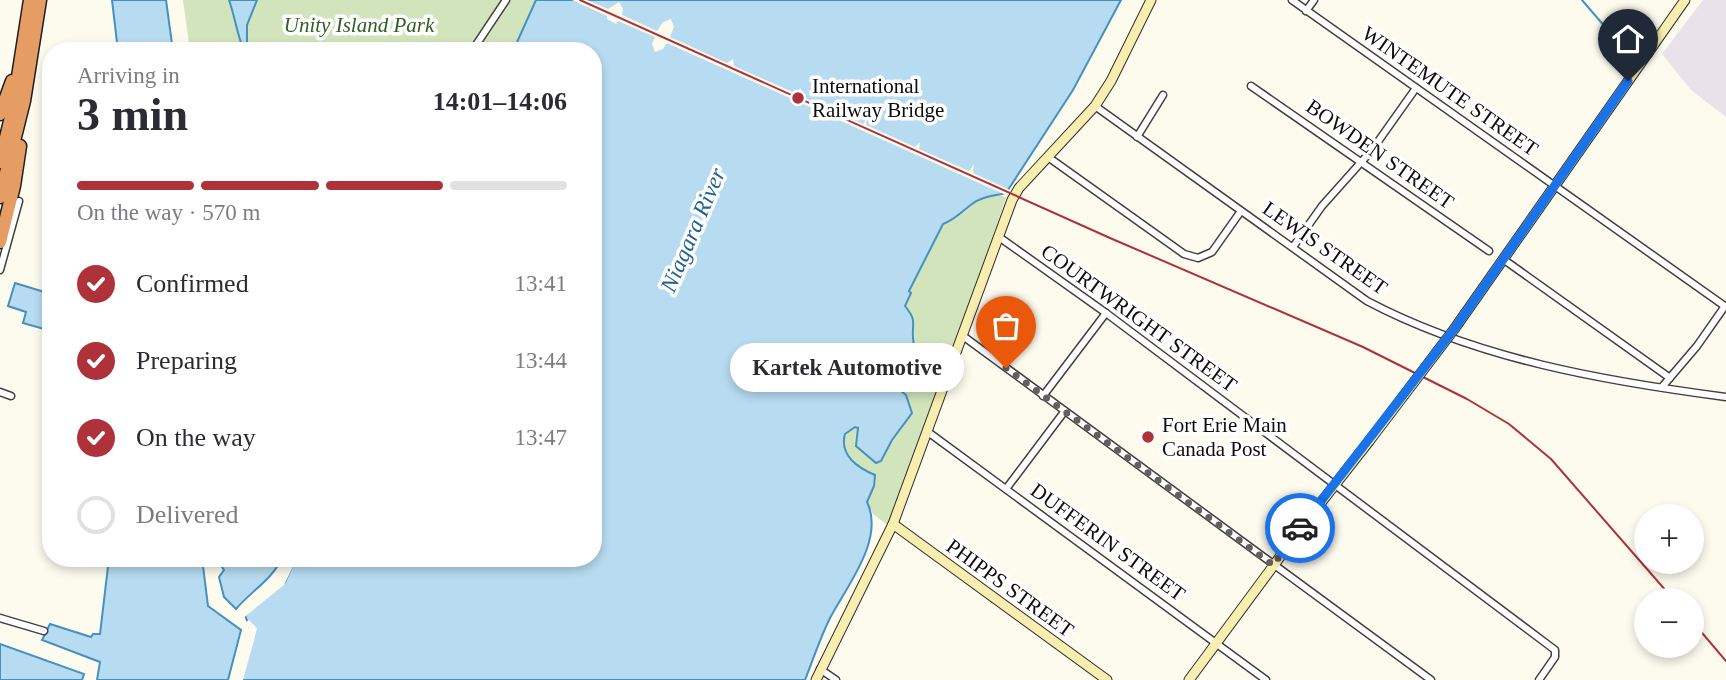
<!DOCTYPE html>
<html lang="en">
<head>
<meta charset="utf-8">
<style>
  :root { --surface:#fff; --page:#f2f2f3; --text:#2b2b33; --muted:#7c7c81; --line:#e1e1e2; --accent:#af323a }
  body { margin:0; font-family:Georgia,serif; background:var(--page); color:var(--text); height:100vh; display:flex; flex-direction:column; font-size:26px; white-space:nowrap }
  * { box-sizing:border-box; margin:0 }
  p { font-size:23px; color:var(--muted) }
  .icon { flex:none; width:38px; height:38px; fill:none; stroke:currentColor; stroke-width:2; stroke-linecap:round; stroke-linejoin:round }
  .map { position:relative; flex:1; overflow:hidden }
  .sheet { position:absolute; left:42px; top:42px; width:560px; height:525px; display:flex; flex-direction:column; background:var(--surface); border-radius:28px; box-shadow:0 4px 10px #0003 }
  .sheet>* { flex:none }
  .controls { position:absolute; left:1634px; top:504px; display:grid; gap:14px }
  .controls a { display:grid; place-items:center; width:70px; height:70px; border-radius:50%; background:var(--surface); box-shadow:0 4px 10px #0003; font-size:35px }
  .pin { position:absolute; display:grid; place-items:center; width:60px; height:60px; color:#fff; margin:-72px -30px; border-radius:50% 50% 50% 0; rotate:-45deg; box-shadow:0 0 7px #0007 }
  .pin .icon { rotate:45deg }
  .courier { position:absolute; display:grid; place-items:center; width:70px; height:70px; margin:-35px; border:5px solid #1a73e8; border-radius:50%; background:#fff; color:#222; box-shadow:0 2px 9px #0007 }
  .bubble { position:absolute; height:49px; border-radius:24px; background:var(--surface); box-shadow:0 4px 10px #0003; font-size:23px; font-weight:600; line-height:49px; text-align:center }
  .overview em { font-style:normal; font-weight:600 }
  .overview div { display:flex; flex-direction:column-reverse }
  .overview { display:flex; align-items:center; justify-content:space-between; height:119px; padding:0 35px }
  h1 { font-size:46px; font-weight:600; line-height:52px }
  .bar { display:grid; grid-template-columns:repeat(4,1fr); gap:10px 7px; align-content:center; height:84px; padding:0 35px }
  .bar i { height:9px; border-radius:5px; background:var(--line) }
  .bar .active { background:var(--accent) }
  .bar p { grid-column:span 4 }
  ol { padding:0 35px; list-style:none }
  li { display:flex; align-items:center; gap:21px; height:77px }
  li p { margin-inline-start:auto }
  li .icon { padding:7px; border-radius:50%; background:var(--accent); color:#fff; stroke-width:4 }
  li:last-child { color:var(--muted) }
  li i { width:38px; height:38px; border:4px solid var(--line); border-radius:50% }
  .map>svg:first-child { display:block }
</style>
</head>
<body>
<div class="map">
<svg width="1726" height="680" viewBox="0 0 1726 680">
  <rect width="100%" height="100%" fill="#fdfaee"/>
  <path fill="#e9e2eb" d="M1703,0h23v117l-35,-27 -29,-36z"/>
  <g fill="#d1e4bb">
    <path d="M183,0h353l-23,51h-323z"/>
    <path d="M998,195l8,2 -38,113 -79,216 -16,-12 -6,-12 7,-16c-3,-5 -6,-10 -10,-15 -12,-16 -36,-26 -8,-44l2,1 23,33 11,-21 20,-27 -6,-15 -11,-12 11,-29 5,3c2,-21 8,-38 -6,-54l6,-12 -2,-3 32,-65 23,-14 8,-8 13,-7z"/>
  </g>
  <g fill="#b7dbf0" stroke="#4591c0" stroke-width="2">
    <path d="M112,0h54l7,51h-55z"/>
    <path d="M229,0h28l-10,25v26h-3c-7,-17 -9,-34 -15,-51z"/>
    <path d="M536,0h585l-48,90 -67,103c-11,3 -24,3 -34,11 -11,8 -16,15 -29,20l-34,67 2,2 -6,13c12,15 7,15 8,32 1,9 2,13 -1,22l-6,-3 -11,29 11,9 6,18 -20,27 -11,21 -5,2 -20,-17 2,-18 -3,-1 -10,7c-6,21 13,34 30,41l-1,11 -7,16c18,37 -20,84 -37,116 -10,20 -17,42 -25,62h-568l13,-51 -5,-14 40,-33 11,-24h297v-507h-80z"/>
    <path d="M15,283l36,11v37l-28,-8 3,-11 -18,-6z"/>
    <path d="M109,558h93l6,48 33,24 -13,50h-131l3,-18 -58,-22 8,-16 41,13 2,-3h7z"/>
    <path d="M221,558h61c-10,22 -31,33 -46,51l-12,-12 -5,-20 5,-7 -4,-6z"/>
    <path d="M0,644l84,30 -2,6h-82z"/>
  </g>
  <g fill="#fdfaee">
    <path d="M572,0h15l21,9 11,-7 4,7 -1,6 35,16 6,-9 8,-3 3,8 -4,10 57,26 6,-4 1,7 61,27 6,-5 -1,8 63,28 4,-5 -1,6 49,22 5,-5 -1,7 50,22 5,-7 -1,9 39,18 -4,5 -341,-153 -4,6 -8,3 -3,-8 3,-7 -37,-16 -2,3 -9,-5v-3z"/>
    <path d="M292,558h5l-13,27 -42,34v-6l40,-33z"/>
    <path d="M249,620l8,8 -4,16 -10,36h-9l12,-52h3l-5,-5z"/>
  </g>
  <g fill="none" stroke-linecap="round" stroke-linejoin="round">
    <path stroke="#4591c0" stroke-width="2" d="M1582,0l24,28"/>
    <defs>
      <g id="street">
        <path d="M1292,0l434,307"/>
        <path d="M1306,11l8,-11"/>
        <path d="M472,51l34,-51"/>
        <path d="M1251,86l238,165"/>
        <path d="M1095,106l272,195c110,58 237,80 359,96"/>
        <path d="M1137,137l26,-42"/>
        <path d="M1048,157l136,97 14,4 14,-6 29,-41"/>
        <path d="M999,237l107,76 449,337v7l-16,23"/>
        <path d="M1293,247l29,-41 50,-56 44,-62"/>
        <path d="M1503,259l167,119"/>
        <path d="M0,270l19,-69"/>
        <path d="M963,336l468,344"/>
        <path d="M1662,387l35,-41 28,-40"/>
        <path d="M0,392l11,4"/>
        <path d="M1043,396l63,-83"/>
        <path d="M928,432l338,248"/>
        <path d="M1006,489l58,-77"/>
        <path d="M0,618l44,13"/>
        <path d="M820,669l16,11"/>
      </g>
      <g id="secondary">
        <path d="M1455,328l230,-328"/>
        <path d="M893,524l214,156"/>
        <path d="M816,680l77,-156 119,-324 7,-12 76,-82 16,-25 40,-81"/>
        <path d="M1189,680l116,-157 65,-83"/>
      </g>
      <g id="highway">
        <path d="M0,114l12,-33"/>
        <path d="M0,162l13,-53 17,-109"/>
        <path d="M0,197l24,-96 16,-101"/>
        <path d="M0,242l14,-56 6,-40"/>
      </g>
    </defs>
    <use href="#street" stroke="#404040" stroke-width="9"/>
    <use href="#secondary" stroke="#2f2f2f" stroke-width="11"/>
    <use href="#highway" stroke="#1e1e1e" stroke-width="15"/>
    <use href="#street" stroke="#fff" stroke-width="6"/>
    <use href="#secondary" stroke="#f7eeaf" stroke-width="9"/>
    <use href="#highway" stroke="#e69d63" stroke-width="12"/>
    <g stroke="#af323a" stroke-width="2">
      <path d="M580,0l530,238 253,109 104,52 42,25 42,35 123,141"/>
      <path d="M1692,621l34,40"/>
    </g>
    <defs>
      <path id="secondary-bridge" d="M1370,440l85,-112"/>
    </defs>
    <use href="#secondary-bridge" stroke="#2f2f2f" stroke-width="11" stroke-linecap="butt"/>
    <use href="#secondary-bridge" stroke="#f7eeaf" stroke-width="9"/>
  </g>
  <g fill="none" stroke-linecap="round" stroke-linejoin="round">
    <path stroke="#61605c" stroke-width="7" stroke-dasharray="0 12.6" d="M1006,368l267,197 27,-37"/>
    <path stroke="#1a73e8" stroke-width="9" d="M1300,528l155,-200 173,-247"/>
  </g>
  <g fill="#af323a" stroke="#fff" stroke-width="2.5">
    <circle cx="798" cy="98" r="7"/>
    <circle cx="1148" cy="437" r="7"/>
  </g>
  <g text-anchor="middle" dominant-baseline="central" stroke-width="7" stroke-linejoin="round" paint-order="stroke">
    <g font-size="21" font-style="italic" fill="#305e23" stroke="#fff">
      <text x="359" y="25">Unity Island Park</text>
    </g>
    <g font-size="21" fill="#0d0d0d" stroke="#fff" text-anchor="start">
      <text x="812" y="86">International<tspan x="812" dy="24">Railway Bridge</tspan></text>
      <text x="1162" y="425">Fort Erie Main<tspan x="1162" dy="24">Canada Post</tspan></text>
    </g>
    <g font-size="21" fill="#0d0d0d" stroke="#fff">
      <text transform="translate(1450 91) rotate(35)">WINTEMUTE STREET</text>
      <text transform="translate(1380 154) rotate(35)">BOWDEN STREET</text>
      <text transform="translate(1325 248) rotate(35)">LEWIS STREET</text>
      <text transform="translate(1139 318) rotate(36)">COURTWRIGHT STREET</text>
      <text transform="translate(1108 542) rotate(36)">DUFFERIN STREET</text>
      <text transform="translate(1010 588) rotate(36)">PHIPPS STREET</text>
    </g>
    <g font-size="23" font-style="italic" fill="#226392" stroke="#fff">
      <text transform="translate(693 230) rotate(-67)">Niagara River</text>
    </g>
  </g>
</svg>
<div class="controls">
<a>+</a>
<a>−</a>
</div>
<div class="pin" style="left:1006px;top:368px;background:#ea580c"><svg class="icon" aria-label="bag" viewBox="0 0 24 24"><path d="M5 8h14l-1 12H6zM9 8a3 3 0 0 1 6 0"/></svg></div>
<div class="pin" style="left:1628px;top:81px;background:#1f2937"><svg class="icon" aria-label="home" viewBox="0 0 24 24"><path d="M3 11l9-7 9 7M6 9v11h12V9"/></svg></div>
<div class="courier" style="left:1300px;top:528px"><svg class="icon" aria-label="car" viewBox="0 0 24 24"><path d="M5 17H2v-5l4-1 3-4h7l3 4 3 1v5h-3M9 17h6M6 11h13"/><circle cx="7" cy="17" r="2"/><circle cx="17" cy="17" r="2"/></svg></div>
<div class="bubble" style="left:730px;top:343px;width:234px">Kartek Automotive</div>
<section class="sheet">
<div class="overview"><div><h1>3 min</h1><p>Arriving in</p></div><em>14:01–14:06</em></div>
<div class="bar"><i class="active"></i><i class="active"></i><i class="active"></i><i></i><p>On the way · 570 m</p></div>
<ol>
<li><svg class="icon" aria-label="check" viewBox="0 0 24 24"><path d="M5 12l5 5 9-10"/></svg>Confirmed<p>13:41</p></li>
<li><svg class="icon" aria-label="check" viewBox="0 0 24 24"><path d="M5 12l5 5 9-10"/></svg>Preparing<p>13:44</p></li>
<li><svg class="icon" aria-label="check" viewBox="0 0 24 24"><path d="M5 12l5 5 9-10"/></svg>On the way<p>13:47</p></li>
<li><i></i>Delivered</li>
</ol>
</section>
</div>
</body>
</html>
